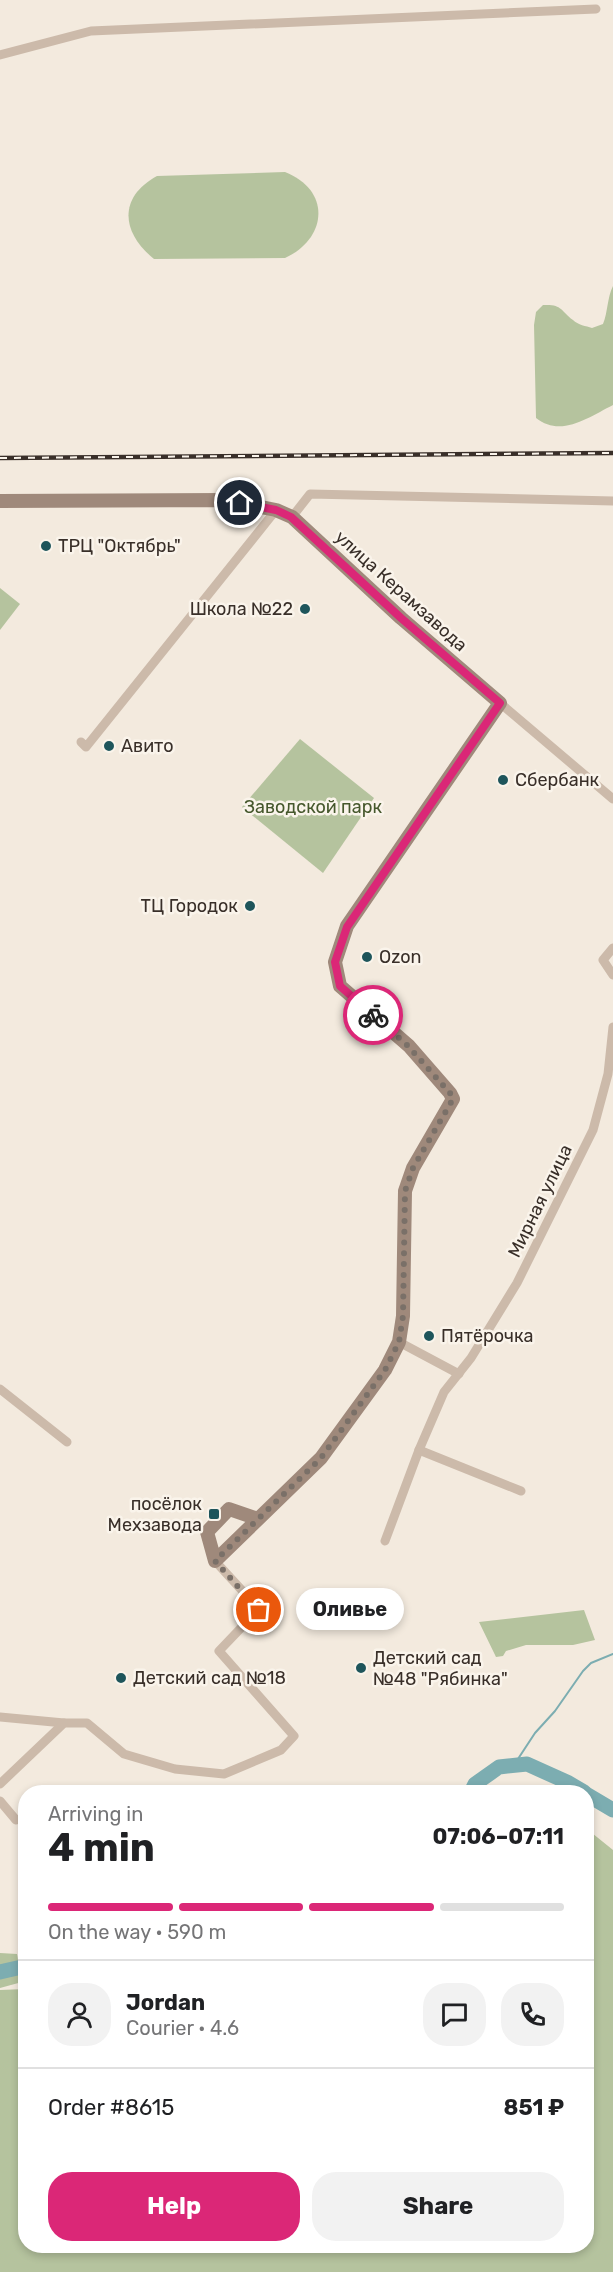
<!DOCTYPE html>
<html lang="en">
<head>
<meta charset="utf-8">
<style>
  :root { --surface:#fff; --page:#f2f2f2; --text:#202124; --muted:#757577; --line:#e0e0e0; --accent:#db2777 }
  body { margin:0; font-family:Rubik,sans-serif; background:var(--page); color:var(--text); height:100vh; display:flex; flex-direction:column; font-size:22px; white-space:nowrap }
  * { box-sizing:border-box; margin:0 }
  p { font-size:20px; color:var(--muted) }
  .icon { flex:none; width:33px; height:33px; fill:none; stroke:currentColor; stroke-width:2; stroke-linecap:round; stroke-linejoin:round }
  .map { position:relative; flex:1; overflow:hidden }
  .drawer { position:absolute; left:18px; top:1785px; width:576px; height:468px; display:flex; flex-direction:column; background:var(--surface); border-radius:24px; box-shadow:0 3px 9px #0003 }
  .drawer>* { flex:none }
  .pin { position:absolute; display:grid; place-items:center; width:51px; height:51px; color:#fff; margin:-26px; border:3px solid #fff; border-radius:50%; box-shadow:0 2px 6px #0007 }
  .courier { position:absolute; display:grid; place-items:center; width:60px; height:60px; margin:-30px; border:4px solid #db2777; border-radius:50%; background:#fff; color:#222; box-shadow:0 2px 8px #0007 }
  .bubble { position:absolute; height:42px; border-radius:21px; background:var(--surface); box-shadow:0 3px 9px #0003; font-size:20px; font-weight:700; line-height:42px; text-align:center }
  .headline em { font-style:normal; font-weight:700 }
  .headline div { display:flex; flex-direction:column-reverse }
  .headline { display:flex; align-items:center; justify-content:space-between; height:102px; padding:0 30px }
  h1 { font-size:39px; font-weight:700; line-height:45px }
  .bar { display:grid; grid-template-columns:repeat(4,1fr); gap:9px 6px; align-content:center; height:72px; padding:0 30px }
  .bar i { height:8px; border-radius:4px; background:var(--line) }
  .bar .active { background:var(--accent) }
  .bar p { grid-column:span 4 }
  .line { display:flex; align-items:center; gap:15px; padding:0 30px; border-top:2px solid var(--line) }
  .line div { flex:1 }
  .round { display:grid; place-items:center; flex:none; width:63px; height:63px; border-radius:24px; background:var(--page) }
  .primary-button { display:flex; gap:12px; margin-top:auto; padding:12px 30px }
  .primary-button a { flex:1; height:69px; border-radius:24px; background:var(--accent); color:#fff; font-size:24px; font-weight:700; line-height:69px; text-align:center }
  .primary-button a+a { background:var(--page); color:var(--text) }
  .map>svg:first-child { display:block }
</style>
</head>
<body>
<div class="map">
<svg width="613" height="2272" viewBox="0 0 613 2272">
  <rect width="100%" height="100%" fill="#f3eade"/>
  <g fill="#b5c39e">
    <path d="M285,172c46,18 43,66 0,86l-131,1c-32,-26 -37,-61 3,-83z"/>
    <path d="M613,286v119c-24,12 -52,33 -77,13l-2,-93 2,-13 7,-7c19,-1 17,5 30,15 5,5 13,6 19,8l11,-4c5,-12 4,-26 10,-38z"/>
    <path d="M0,588l20,16 -20,26z"/>
    <path d="M300,739l74,59 -51,75 -81,-66z"/>
    <path d="M584,1610l11,30 -22,5h-47l-20,6 -3,5 -7,1 -17,-35z"/>
    <path d="M587,1829l26,21v422h-613v-282l25,-1 1,257h560z"/>
    <path d="M0,1953l17,1 5,28 -22,6z"/>
  </g>
  <g fill="none" stroke-linecap="round" stroke-linejoin="round">
    <path stroke="#7cadb1" stroke-width="2" d="M514,1765l21,-32 20,-22 28,-40 8,-8 22,-9"/>
    <g stroke="#7cadb1" stroke-width="15">
      <path d="M471,1792l4,-8 24,-17 28,-3 40,18 17,10"/>
      <path d="M586,1794l27,16"/>
      <path d="M0,1972l26,-6"/>
    </g>
    <g stroke="#ccbaaa" stroke-width="9">
      <path d="M0,55l91,-24 505,-22"/>
      <path d="M292,517l18,-23 303,7"/>
      <path d="M500,703l113,96"/>
      <path d="M81,742l5,5 190,-237"/>
      <path d="M613,948l-10,12 10,15"/>
      <path d="M399,1342l60,32"/>
      <path d="M0,1389l67,53"/>
      <path d="M419,1450l102,41"/>
      <path d="M385,1541l34,-91 25,-58 27,-34 46,-75 76,-153 15,-56 5,-47"/>
      <path d="M0,1717l64,6"/>
      <path d="M0,1784l64,-61h23l37,31 51,15 49,5 57,-24 13,-14 -75,-85 40,-42 -44,-48"/>
      <path d="M0,1801l16,19"/>
    </g>
    <path stroke="#9f897b" stroke-width="14" d="M0,501l225,-1 51,10 16,7 109,101 99,85 -153,223 -12,36 5,24 69,60 41,47 3,6 -40,69 -8,23 -2,125 -4,26 -14,28 -64,88 -106,103 -8,-29 22,-23 29,10"/>
    <defs>
      <path id="rail" d="M0,458l613,-5"/>
    </defs>
    <use href="#rail" stroke="#392f29" stroke-width="4.5"/>
    <use href="#rail" stroke="#faf4eb" stroke-width="2" stroke-dasharray="7" stroke-linecap="butt"/>
  </g>
  <g fill="none" stroke-linecap="round" stroke-linejoin="round">
    <path stroke="#7a7068" stroke-width="6" stroke-dasharray="0 10.8" d="M259,1610l-44,-49 106,-103 64,-88 14,-28 4,-26 2,-125 8,-23 40,-69 -3,-6 -42,-47 -35,-31"/>
    <path stroke="#db2777" stroke-width="8" d="M240,503l36,7 15,7 110,101 99,85 -153,224 -12,35 5,24 33,29"/>
  </g>
  <g fill="#1e555b" stroke="#faf4eb" stroke-width="2">
    <circle cx="46" cy="546" r="6"/>
    <circle cx="305" cy="609" r="6"/>
    <circle cx="109" cy="746" r="6"/>
    <circle cx="503" cy="780" r="6"/>
    <circle cx="250" cy="906" r="6"/>
    <circle cx="367" cy="957" r="6"/>
    <circle cx="429" cy="1336" r="6"/>
    <rect x="208" y="1508" width="12" height="12" rx="3"/>
    <circle cx="361" cy="1668" r="6"/>
    <circle cx="121" cy="1678" r="6"/>
  </g>
  <g text-anchor="middle" dominant-baseline="central" stroke-width="5" stroke-linejoin="round" paint-order="stroke">
    <g font-size="18" fill="#392f29" stroke="#faf4eb" text-anchor="start">
      <text x="58" y="546">ТРЦ "Октябрь"</text>
      <text x="293" y="609" text-anchor="end">Школа №22</text>
      <text x="121" y="746">Авито</text>
      <text x="515" y="780">Сбербанк</text>
      <text x="238" y="906" text-anchor="end">ТЦ Городок</text>
      <text x="379" y="957">Ozon</text>
      <text x="441" y="1336">Пятёрочка</text>
      <text x="202" y="1504" text-anchor="end">посёлок<tspan x="202" dy="21">Мехзавода</tspan></text>
      <text x="373" y="1658">Детский сад<tspan x="373" dy="21">№48 "Рябинка"</tspan></text>
      <text x="133" y="1678">Детский сад №18</text>
    </g>
    <g font-size="18" fill="#392f29" stroke="#faf4eb">
      <text transform="translate(401 591) rotate(42)">улица Керамзавода</text>
      <text transform="translate(540 1201) rotate(-64)">Мирная улица</text>
    </g>
    <g font-size="18" fill="#46582d" stroke="#faf4eb">
      <text x="313" y="807">Заводской парк</text>
    </g>
  </g>
</svg>
<div class="pin" style="left:259px;top:1610px;background:#ea580c"><svg class="icon" aria-label="bag" viewBox="0 0 24 24"><path d="M5 8h14l-1 12H6zM9 8a3 3 0 0 1 6 0"/></svg></div>
<div class="pin" style="left:240px;top:503px;background:#1f2937"><svg class="icon" aria-label="home" viewBox="0 0 24 24"><path d="M3 11l9-7 9 7M6 9v11h12V9"/></svg></div>
<div class="courier" style="left:373px;top:1015px"><svg class="icon" aria-label="bike" viewBox="0 0 24 24"><circle cx="6" cy="16" r="4"/><circle cx="18" cy="16" r="4"/><path d="M6 16l4-8h5l3 8M10 8l3 8H6M13 5h3"/></svg></div>
<div class="bubble" style="left:296px;top:1588px;width:108px">Оливье</div>
<section class="drawer">
<div class="headline"><div><h1>4 min</h1><p>Arriving in</p></div><em>07:06–07:11</em></div>
<div class="bar"><i class="active"></i><i class="active"></i><i class="active"></i><i></i><p>On the way · 590 m</p></div>
<div class="line" style="height:108px"><a class="round"><svg class="icon" aria-label="person" viewBox="0 0 24 24"><circle cx="12" cy="8" r="4"/><path d="M4 21q1-7 8-7t8 7"/></svg></a><div><b>Jordan</b><p>Courier · 4.6</p></div><a class="round"><svg class="icon" aria-label="chat" viewBox="0 0 24 24"><path d="M4 5h16v11H9l-5 4z"/></svg></a><a class="round"><svg class="icon" aria-label="phone" viewBox="0 0 24 24"><path d="M5 4h4l2 5-3 2q2 4 5 5l2-3 5 2v4C11 20 4 13 5 4z"/></svg></a></div>
<div class="line" style="height:78px"><div>Order #8615</div><b>851 ₽</b></div>
<div class="primary-button"><a>Help</a><a>Share</a></div>
</section>
</div>
</body>
</html>
